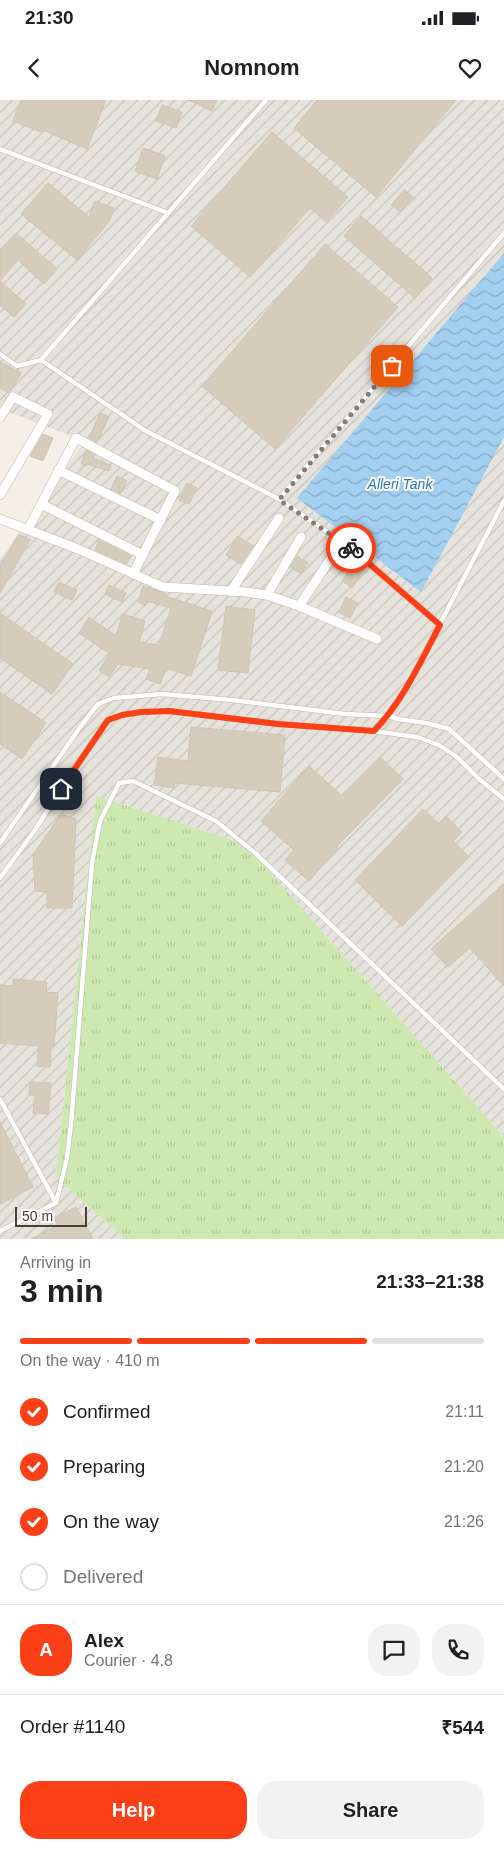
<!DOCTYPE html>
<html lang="en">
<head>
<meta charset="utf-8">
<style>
  :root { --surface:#fff; --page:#f2f2f2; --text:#202124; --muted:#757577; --line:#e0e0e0; --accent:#fb4017 }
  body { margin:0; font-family:Helvetica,sans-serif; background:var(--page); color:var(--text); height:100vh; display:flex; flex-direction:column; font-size:19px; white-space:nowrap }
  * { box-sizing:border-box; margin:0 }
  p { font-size:16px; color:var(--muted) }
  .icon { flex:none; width:28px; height:28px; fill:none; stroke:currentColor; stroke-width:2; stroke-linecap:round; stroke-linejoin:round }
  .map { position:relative; height:1139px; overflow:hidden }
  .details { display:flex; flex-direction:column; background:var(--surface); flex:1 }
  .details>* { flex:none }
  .scale { position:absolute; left:15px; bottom:12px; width:72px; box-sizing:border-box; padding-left:5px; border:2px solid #474136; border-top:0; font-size:14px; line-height:18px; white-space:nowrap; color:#474136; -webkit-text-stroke:4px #fff; paint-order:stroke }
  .pin { position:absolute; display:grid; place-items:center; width:42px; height:42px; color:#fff; margin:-21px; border-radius:10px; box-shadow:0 2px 8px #0006 }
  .courier { position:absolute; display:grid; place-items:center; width:50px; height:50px; margin:-25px; border:4px solid #fb4017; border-radius:50%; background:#fff; color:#222; box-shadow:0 1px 6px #0007 }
  .summary em { font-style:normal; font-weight:800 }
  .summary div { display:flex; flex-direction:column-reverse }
  .summary { display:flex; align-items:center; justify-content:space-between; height:85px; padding:0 20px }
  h1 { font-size:32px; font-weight:800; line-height:38px }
  .bar { display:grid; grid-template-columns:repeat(4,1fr); gap:8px 5px; align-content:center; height:60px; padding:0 20px }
  .bar i { height:6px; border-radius:4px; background:var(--line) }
  .bar .on { background:var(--accent) }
  .bar p { grid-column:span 4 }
  .line { display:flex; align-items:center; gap:12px; padding:0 20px; border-top:1px solid var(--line) }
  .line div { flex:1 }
  .round { display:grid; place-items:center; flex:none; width:52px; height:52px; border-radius:20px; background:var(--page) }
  ol { padding:0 20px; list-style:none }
  li { display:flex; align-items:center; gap:15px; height:55px }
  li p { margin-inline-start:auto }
  li .icon { padding:5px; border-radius:50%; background:var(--accent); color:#fff; stroke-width:4 }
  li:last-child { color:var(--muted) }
  li i { width:28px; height:28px; border:2px solid var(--line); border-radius:50% }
  .action { display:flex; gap:10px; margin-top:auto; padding:10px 20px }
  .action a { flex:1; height:58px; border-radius:20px; background:var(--accent); color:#fff; font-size:20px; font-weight:800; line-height:58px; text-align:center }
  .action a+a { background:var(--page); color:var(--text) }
  .status { display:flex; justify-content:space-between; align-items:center; height:35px; padding:0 25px; background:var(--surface); direction:ltr }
  .status svg { height:14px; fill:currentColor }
  header { display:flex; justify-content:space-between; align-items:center; height:65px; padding:0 20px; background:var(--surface); font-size:22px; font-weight:800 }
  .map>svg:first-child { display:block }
</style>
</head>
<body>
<div class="status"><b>21:30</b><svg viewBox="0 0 49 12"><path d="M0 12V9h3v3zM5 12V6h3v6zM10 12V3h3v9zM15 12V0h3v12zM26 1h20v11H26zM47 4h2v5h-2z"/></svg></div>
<header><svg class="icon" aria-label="back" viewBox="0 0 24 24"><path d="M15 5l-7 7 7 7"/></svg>Nomnom<svg class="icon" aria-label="heart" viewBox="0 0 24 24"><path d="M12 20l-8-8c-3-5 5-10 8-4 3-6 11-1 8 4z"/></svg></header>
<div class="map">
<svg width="504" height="1139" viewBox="0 0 504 1139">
  <defs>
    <pattern id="industrial-furrows" width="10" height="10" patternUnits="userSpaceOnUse" patternTransform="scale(1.25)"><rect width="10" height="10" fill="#e6e2dc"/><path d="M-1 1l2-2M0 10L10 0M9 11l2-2" fill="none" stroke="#c7c3bd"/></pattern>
    <pattern id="grass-tufts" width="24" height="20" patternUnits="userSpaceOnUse" patternTransform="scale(1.25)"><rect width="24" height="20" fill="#cde8b0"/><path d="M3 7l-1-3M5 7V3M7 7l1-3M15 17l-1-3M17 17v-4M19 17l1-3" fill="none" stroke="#b1c898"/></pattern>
    <pattern id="water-waves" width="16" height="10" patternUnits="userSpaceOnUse" patternTransform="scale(1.25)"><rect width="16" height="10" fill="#a3cff1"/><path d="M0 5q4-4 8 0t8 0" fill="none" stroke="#87aac4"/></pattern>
  </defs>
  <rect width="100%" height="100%" fill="#f4f0e7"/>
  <path fill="url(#industrial-furrows)" d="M0,0h504v1037l-259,-293 -149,-48 -40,381 69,62h-125v-680l85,-118 -85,-32z"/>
  <path fill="url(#grass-tufts)" d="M96,696l149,48 259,293v102h-379l-69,-62z"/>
  <path fill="url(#water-waves)" d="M504,153v184l-83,155 -124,-94z"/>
  <g fill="#d5ccbc" stroke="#d0c4b0">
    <path d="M21,0h85l-19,49 -44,-19 -2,2 -28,-11z"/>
    <path d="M188,0h29l-5,11z"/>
    <path d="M317,0h139l-80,97 -82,-69z"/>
    <path d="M162,5l20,7 -6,16 -20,-7z"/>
    <path d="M272,32l76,65 -22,25 -16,-14 -60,69 -59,-51z"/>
    <path d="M143,48l22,8 -8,23 -22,-8z"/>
    <path d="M48,83l41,34 6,-16 19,7 -4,12 -33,40 -56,-46z"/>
    <path d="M404,90l9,7 -13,15 -9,-7z"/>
    <path d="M361,116l71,62 -17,20 -71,-62z"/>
    <path d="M16,133l41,36 -13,15 -26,-24 -18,21 26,23 -12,13 -14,-12v-54z"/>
    <path d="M325,144l73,63 -123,142 -73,-63z"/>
    <path d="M0,262l21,11 -10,18 -2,2 -9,-5z"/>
    <path d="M100,313l9,4 -12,25 -8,-4z"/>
    <path d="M43,334l10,4 -10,23 -13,-5z"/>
    <path d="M86,350l7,4 -1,3 19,9 -2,5 -22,-7 -1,2 -5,-3z"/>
    <path d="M117,376l10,5 -6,12 -10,-4z"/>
    <path d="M187,383l10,5 -8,16 -10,-4z"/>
    <path d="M19,434l11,6 -30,53v-27z"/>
    <path d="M238,436l15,10 -12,18 -15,-9z"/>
    <path d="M99,440l32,16 -4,8 -32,-14z"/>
    <path d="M297,456l11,7 -7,11 -11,-7z"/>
    <path d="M357,460l9,6 -14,22 -10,-7z"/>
    <path d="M59,482l18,8 -5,10 -18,-8z"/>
    <path d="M109,485l17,8 -4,9 -17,-8z"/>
    <path d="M143,486l22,7v3l47,15 -21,65 -25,-8 -6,16 -14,-5 4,-10 -32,-5 -9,13 -10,-7 11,-16 -31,-21 10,-16 27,19 7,-22 22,7 -6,21 20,3 12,-37 -24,-7 -1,4 -8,-3z"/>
    <path d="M346,497l12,6 -8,15 -11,-6z"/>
    <path d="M226,506l29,4 -7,63 -30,-3z"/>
    <path d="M0,513l73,51 -21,30 -52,-36z"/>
    <path d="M0,592l46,31 -24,36 -22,-15z"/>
    <path d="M191,627l94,8 -5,57 -105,-9 -1,5 -20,-3 4,-28 30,4z"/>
    <path d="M380,657l23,22 -66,67 1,2 -29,33 -24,-21 9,-10 -33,-29 48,-55 33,30z"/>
    <path d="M423,709l16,15 7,-8 16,16 -9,9 16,16 -67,69 -47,-46z"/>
    <path d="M61,714l15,5 -4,89h-25v-16l-12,-1 -2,-36z"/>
    <path d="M504,784v102l-34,-38 -22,19 -17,-18z"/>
    <path d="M13,879l34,3 -1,10 12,1 -4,54 -3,-1 -1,21 -13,-1 2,-20 -39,-3v-58l13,1z"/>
    <path d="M30,982l21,1 -3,31 -15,-1 2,-18h-6z"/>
    <path d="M0,1022l33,65 -33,17z"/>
    <path d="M76,1107l17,32h-62l27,-14 -4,-7z"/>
  </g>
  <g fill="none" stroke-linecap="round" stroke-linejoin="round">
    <defs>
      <g id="lane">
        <path d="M266,0l-225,260 105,71 133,68 81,55 80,71"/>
        <path d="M0,49l168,64"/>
        <path d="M0,254l17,12 24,-6"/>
        <path d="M279,399l225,-266"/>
        <path d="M374,631l15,-15 20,-33 95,-182"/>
        <path d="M0,743l83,-120 15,-19 16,-6 48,-4 69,6 114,14 44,2 9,3 28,4 23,6 55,50"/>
        <path d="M0,778l35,-48 34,-54 39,-56 14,-5 19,-3 28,-1 109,13 96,7 43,6 22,8 19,13 21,21 25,20"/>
        <path d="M0,999l56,104 -56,28"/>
        <path d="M56,1103l11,-45 4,-34 21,-261 8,-42 19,-38 14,-2 83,40 39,32 249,236"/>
      </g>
      <g id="street">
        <path d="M0,318l13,-21 35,17 -48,81"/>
        <path d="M58,370l103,50"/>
        <path d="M41,404l102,51"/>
        <path d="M0,419l78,30 85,38 83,5 21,3 32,11 78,33"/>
        <path d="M28,429l48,-91 99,53 -42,83"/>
        <path d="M231,491l48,-73"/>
        <path d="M267,495l34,-58"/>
        <path d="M299,506l38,-57"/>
      </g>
    </defs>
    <use href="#lane" stroke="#bfb8aa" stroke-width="5.5"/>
    <use href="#street" stroke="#bfb8aa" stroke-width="10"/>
    <use href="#lane" stroke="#fff" stroke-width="4.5"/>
    <use href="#street" stroke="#fff" stroke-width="9"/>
  </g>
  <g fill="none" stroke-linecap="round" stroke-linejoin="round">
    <path stroke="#847e74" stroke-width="5" stroke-dasharray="0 9" d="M351,448l-72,-48 113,-134"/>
    <path stroke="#fb4017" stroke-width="6" d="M61,689l47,-69 14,-5 19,-3 28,-1 109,13 96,7c29,-30 47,-70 66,-106l-89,-77"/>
  </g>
  <g text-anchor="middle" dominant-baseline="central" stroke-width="4" stroke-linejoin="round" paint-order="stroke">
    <g font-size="14" font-style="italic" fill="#2e77b3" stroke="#fff">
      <text x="400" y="384">Alleri Tank</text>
    </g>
  </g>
</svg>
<div class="scale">50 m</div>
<div class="pin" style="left:392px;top:266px;background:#ea580c"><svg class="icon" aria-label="bag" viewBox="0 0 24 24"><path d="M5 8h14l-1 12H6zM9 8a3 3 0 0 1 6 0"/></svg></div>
<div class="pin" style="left:61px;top:689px;background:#1f2937"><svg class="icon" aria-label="home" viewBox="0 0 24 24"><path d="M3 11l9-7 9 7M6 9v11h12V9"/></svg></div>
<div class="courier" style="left:351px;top:448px"><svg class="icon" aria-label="bike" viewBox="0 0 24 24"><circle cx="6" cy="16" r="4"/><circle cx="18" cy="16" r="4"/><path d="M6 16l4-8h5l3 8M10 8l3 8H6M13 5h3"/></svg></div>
</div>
<section class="details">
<div class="summary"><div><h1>3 min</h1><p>Arriving in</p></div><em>21:33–21:38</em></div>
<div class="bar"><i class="on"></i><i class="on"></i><i class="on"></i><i></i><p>On the way · 410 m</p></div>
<ol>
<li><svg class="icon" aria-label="check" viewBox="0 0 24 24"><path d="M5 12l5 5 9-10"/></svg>Confirmed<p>21:11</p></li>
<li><svg class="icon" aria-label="check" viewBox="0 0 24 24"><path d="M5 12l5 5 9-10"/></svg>Preparing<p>21:20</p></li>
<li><svg class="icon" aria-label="check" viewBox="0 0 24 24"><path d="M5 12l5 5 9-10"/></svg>On the way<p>21:26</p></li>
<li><i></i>Delivered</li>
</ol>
<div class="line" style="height:90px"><b class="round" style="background:var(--accent);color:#fff">A</b><div><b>Alex</b><p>Courier · 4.8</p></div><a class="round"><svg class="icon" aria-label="chat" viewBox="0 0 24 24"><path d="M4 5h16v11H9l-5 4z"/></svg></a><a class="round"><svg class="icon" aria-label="phone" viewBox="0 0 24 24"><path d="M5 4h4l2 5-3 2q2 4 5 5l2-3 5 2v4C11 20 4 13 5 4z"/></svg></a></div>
<div class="line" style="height:65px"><div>Order #1140</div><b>₹544</b></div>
<div class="action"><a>Help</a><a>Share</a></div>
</section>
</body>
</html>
